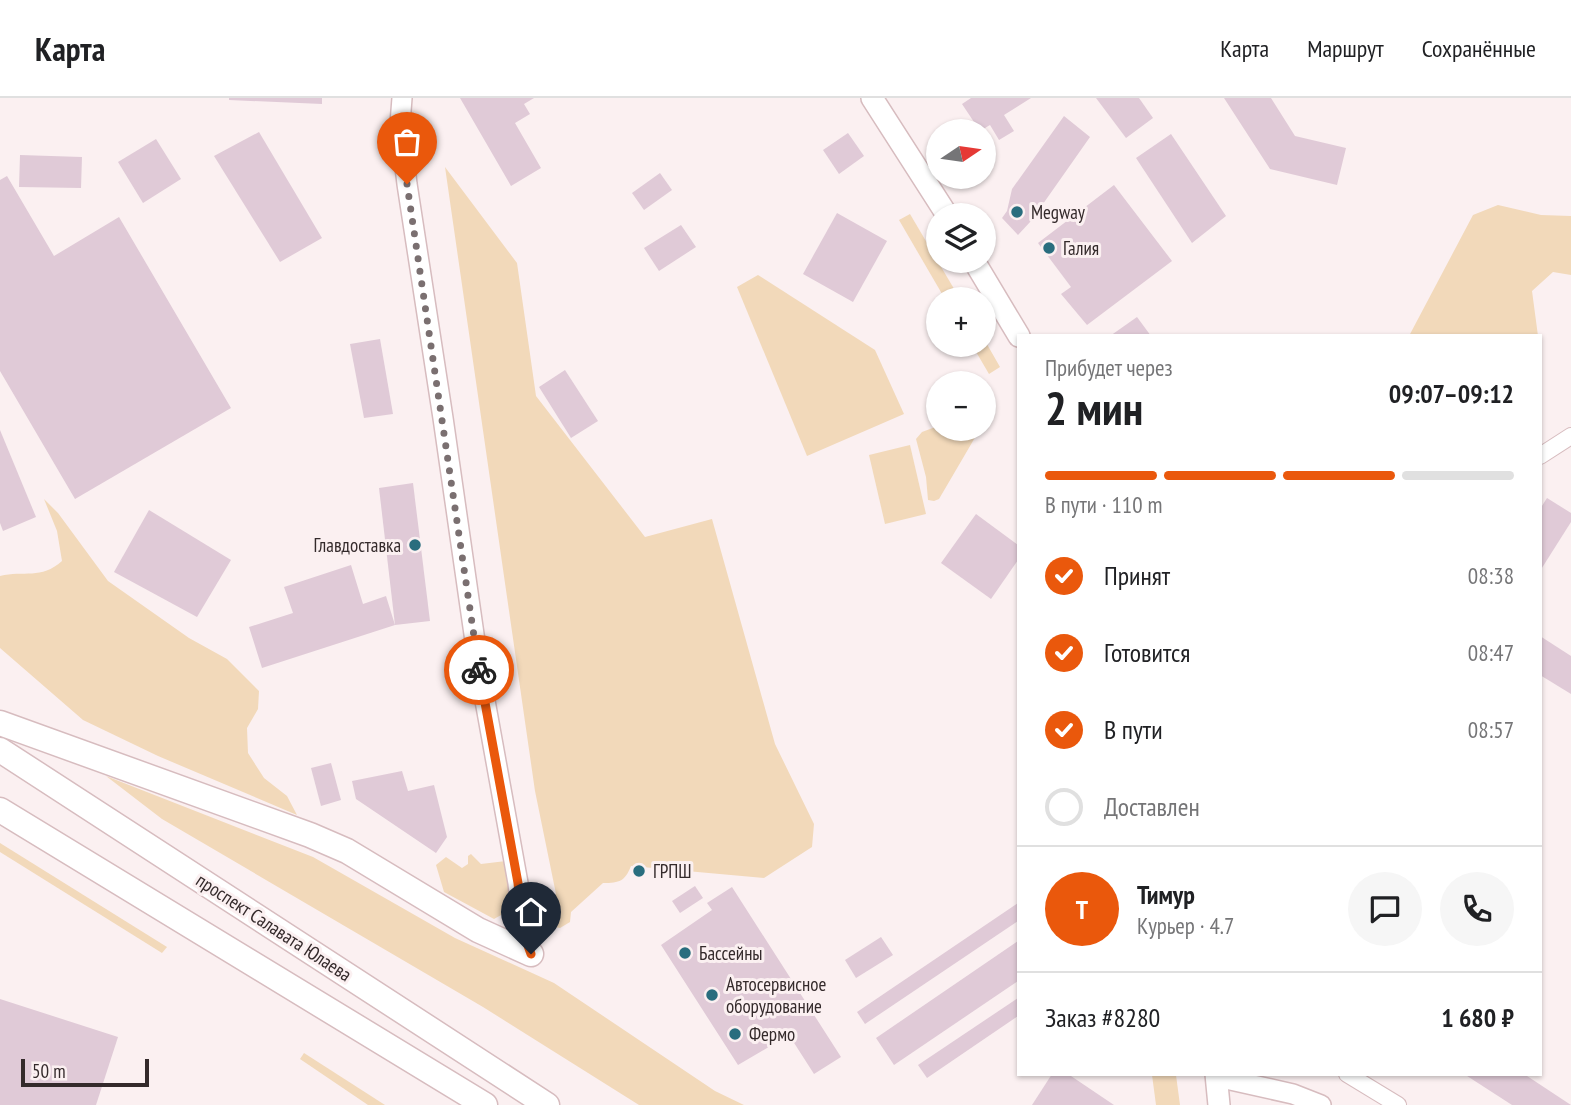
<!DOCTYPE html>
<html lang="ru">
<head>
<meta charset="utf-8">
<style>
  :root { --surface:#fff; --page:#f6f6f6; --text:#202124; --muted:#757577; --line:#e0e0e0; --accent:#ea580c }
  body { margin:0; font-family:"PT Sans Narrow",sans-serif; background:var(--page); color:var(--text); height:100vh; display:flex; flex-direction:column; font-size:26px; white-space:nowrap }
  * { box-sizing:border-box; margin:0 }
  p { font-size:23px; color:var(--muted) }
  .icon { flex:none; width:38px; height:38px; fill:none; stroke:currentColor; stroke-width:2; stroke-linecap:round; stroke-linejoin:round }
  .map { position:relative; flex:1; overflow:hidden }
  .panel { position:absolute; left:1017px; top:236px; width:525px; height:742px; display:flex; flex-direction:column; background:var(--surface); border-radius:0px; box-shadow:0 2px 5px #0004 }
  .panel>* { flex:none }
  .needle { width:46px; rotate:77deg }
  .fabs { position:absolute; left:926px; top:21px; display:grid; gap:14px }
  .fabs a { display:grid; place-items:center; width:70px; height:70px; border-radius:50%; background:var(--surface); box-shadow:0 2px 5px #0004; font-size:35px }
  .scale { position:absolute; left:21px; bottom:18px; width:128px; box-sizing:border-box; padding-left:7px; border:4px solid #342a2b; border-top:0; font-size:19px; line-height:24px; white-space:nowrap; color:#342a2b; -webkit-text-stroke:5px #fbf0f1; paint-order:stroke }
  .pin { position:absolute; display:grid; place-items:center; width:60px; height:60px; color:#fff; margin:-72px -30px; border-radius:50% 50% 50% 0; rotate:-45deg; box-shadow:0 0 7px #0007 }
  .pin .icon { rotate:45deg }
  .courier { position:absolute; display:grid; place-items:center; width:70px; height:70px; margin:-35px; border:5px solid #ea580c; border-radius:50%; background:#fff; color:#222; box-shadow:0 2px 9px #0007 }
  .headline em { font-style:normal; font-weight:600 }
  .headline div { display:flex; flex-direction:column-reverse }
  .headline { display:flex; align-items:center; justify-content:space-between; height:119px; padding:0 28px }
  h1 { font-size:46px; font-weight:600; line-height:52px }
  .bar { display:grid; grid-template-columns:repeat(4,1fr); gap:10px 7px; align-content:center; height:84px; padding:0 28px }
  .bar i { height:9px; border-radius:5px; background:var(--line) }
  .bar .current { background:var(--accent) }
  .bar p { grid-column:span 4 }
  .line { display:flex; align-items:center; gap:18px; padding:0 28px; border-top:2px solid var(--line) }
  .line div { flex:1 }
  .round { display:grid; place-items:center; flex:none; width:74px; height:74px; border-radius:37px; background:var(--page) }
  ol { padding:0 28px; list-style:none }
  li { display:flex; align-items:center; gap:21px; height:77px }
  li p { margin-inline-start:auto }
  li .icon { padding:7px; border-radius:50%; background:var(--accent); color:#fff; stroke-width:4 }
  li:last-child { color:var(--muted) }
  li i { width:38px; height:38px; border:4px solid var(--line); border-radius:50% }
  header { display:flex; align-items:center; gap:42px; box-sizing:border-box; height:98px; padding:0 35px; background:var(--surface); border-bottom:2px solid var(--line) }
  header strong { font-size:33px }
  nav { display:flex; gap:38px; margin-inline-start:auto; font-size:24px }
  .map>svg:first-child { display:block }
</style>
</head>
<body>
<header>
<strong>Карта</strong>
<nav><a>Карта</a><a>Маршрут</a><a>Сохранённые</a></nav>
</header>
<div class="map">
<svg width="1571" height="1007" viewBox="0 0 1571 1007">
  <rect width="100%" height="100%" fill="#fbf0f1"/>
  <g fill="#f2d9ba">
    <path d="M445,69l72,96 19,133 109,141 67,-18 63,225 39,80 -2,23 -48,31 -133,-12c-6,15 -11,17 -28,17l-32,29 -1,10 -10,6 -13,-3 -5,-12 2,-12 12,-7 -21,-103z"/>
    <path d="M1498,107l43,10 30,1v59l-18,-3 -21,19 6,45h-129l64,-121z"/>
    <path d="M910,116l50,85h-15l-46,-79z"/>
    <path d="M758,177l117,75 29,64 -97,42 -70,-169z"/>
    <path d="M984,241l16,28 -11,7 -17,-29h12z"/>
    <path d="M938,328v3h42l-41,70 -5,2 -6,-1 -2,-23 -10,-38 6,-7z"/>
    <path d="M910,347l16,69 -41,10 -16,-69z"/>
    <path d="M44,401l14,14 50,68 81,57 38,21 32,32 -1,18 -11,19 1,25 16,25 23,18 10,19 -139,-59 -75,-36 -83,-72v-72c24,-6 41,4 62,-15l-5,-30z"/>
    <path d="M106,678l207,81 142,81 99,45 161,108 29,14h-105l-156,-98 -321,-188z"/>
    <path d="M0,745l167,104 -5,6 -162,-101z"/>
    <path d="M471,756l10,10 25,-3 5,41 -8,12 -9,5 -50,-27 -8,-27 10,-8 16,11 6,-4v-8z"/>
    <path d="M304,955l81,52h-17l-68,-46z"/>
    <path d="M1152,977h24l4,30h-24z"/>
  </g>
  <g fill="#e0cad7">
    <path d="M229,0h93v6l-93,-4z"/>
    <path d="M460,0h74l-10,6 6,10 -15,9 26,45 -30,18z"/>
    <path d="M971,0h60l-27,17 10,16 -15,9 -9,-15 -10,6 -18,-27z"/>
    <path d="M1096,0h43l14,20 -27,20z"/>
    <path d="M1224,0h47l24,38 51,12 -9,37 -67,-16z"/>
    <path d="M1064,18l26,21 -59,84 -13,14 -16,-17 5,-7 5,-22z"/>
    <path d="M259,34l63,106 -42,24 -66,-106z"/>
    <path d="M848,35l16,23 -25,18 -16,-24z"/>
    <path d="M1171,36l55,82 -34,27 -56,-85z"/>
    <path d="M156,41l25,40 -38,24 -25,-41z"/>
    <path d="M20,57l62,2 -1,31 -62,-1z"/>
    <path d="M660,75l12,17 -28,20 -12,-17z"/>
    <path d="M7,78l47,80 65,-39 112,191 -156,91 -75,-128v-191z"/>
    <path d="M1114,87l58,76 -85,64 -26,-31 10,-7 -33,-44z"/>
    <path d="M837,115l50,28 -34,61 -50,-28z"/>
    <path d="M681,127l15,22 -37,24 -15,-23z"/>
    <path d="M1137,219l14,19h-41z"/>
    <path d="M380,241l13,75 -29,4 -14,-74z"/>
    <path d="M565,272l33,51 -27,17 -32,-51z"/>
    <path d="M0,332l36,87 -33,14 -3,-8z"/>
    <path d="M413,385l17,138 -35,4 -16,-137z"/>
    <path d="M1547,400l24,15v9l-31,49v-62z"/>
    <path d="M149,412l82,50 -34,57 -83,-45z"/>
    <path d="M976,416l42,31v15l-27,39 -50,-36z"/>
    <path d="M351,467l12,39 23,-8 9,29 -133,43 -13,-41 44,-14 -9,-26z"/>
    <path d="M1540,538l31,20v38l-31,-19z"/>
    <path d="M331,665l10,37 -20,6 -10,-38z"/>
    <path d="M402,673l6,20 26,-6 13,52 -11,16 -80,-54 -4,-18z"/>
    <path d="M695,788l8,12 -23,15 -8,-12z"/>
    <path d="M732,789l109,170 -27,17 -25,-39 -51,30 -77,-120 51,-35 -5,-7z"/>
    <path d="M1018,805v18l-153,103 -8,-12z"/>
    <path d="M881,839l12,18 -37,23 -11,-18z"/>
    <path d="M1018,843v40l-124,84 -18,-27z"/>
    <path d="M1018,900v18l-91,62 -9,-13z"/>
    <path d="M0,901l118,38 -22,68h-96z"/>
    <path d="M1052,976h16l46,31h-82z"/>
    <path d="M1464,976h60l47,31h-59z"/>
  </g>
  <g fill="none" stroke-linecap="round" stroke-linejoin="round">
    <defs>
      <g id="minor">
        <path d="M1540,358l31,-20"/>
        <path d="M1347,976l51,31"/>
      </g>
      <g id="tertiary">
        <path d="M402,0l-2,26 7,60 36,234 35,244 40,221 5,49 8,22"/>
        <path d="M1217,979l76,17 28,11"/>
      </g>
      <g id="secondary">
        <path d="M872,0l75,117"/>
        <path d="M974,163l45,75"/>
        <path d="M1216,976l3,31"/>
      </g>
      <g id="primary">
        <path d="M0,625l310,112 37,16 131,79 53,24"/>
        <path d="M0,652l547,355"/>
        <path d="M0,712l485,295"/>
      </g>
    </defs>
    <use href="#minor" stroke="#d7bcbf" stroke-width="18"/>
    <use href="#tertiary" stroke="#d7bcbf" stroke-width="22"/>
    <use href="#secondary" stroke="#d7bcbf" stroke-width="24"/>
    <use href="#primary" stroke="#d7bcbf" stroke-width="27"/>
    <use href="#minor" stroke="#fff" stroke-width="16"/>
    <use href="#tertiary" stroke="#fff" stroke-width="19"/>
    <use href="#secondary" stroke="#fff" stroke-width="21"/>
    <use href="#primary" stroke="#fff" stroke-width="24"/>
  </g>
  <g fill="none" stroke-linecap="round" stroke-linejoin="round">
    <path stroke="#7a6f70" stroke-width="7" stroke-dasharray="0 12.6" d="M407,86l72,486"/>
    <path stroke="#ea580c" stroke-width="9" d="M479,572l39,213 5,49 8,22"/>
  </g>
  <g fill="#296d7e" stroke="#fbf0f1" stroke-width="2.5">
    <circle cx="1017" cy="114" r="7"/>
    <circle cx="1049" cy="150" r="7"/>
    <circle cx="415" cy="447" r="7"/>
    <circle cx="639" cy="773" r="7"/>
    <circle cx="685" cy="855" r="7"/>
    <circle cx="712" cy="897" r="7"/>
    <circle cx="735" cy="936" r="7"/>
  </g>
  <g text-anchor="middle" dominant-baseline="central" stroke-width="6" stroke-linejoin="round" paint-order="stroke">
    <g font-size="19" fill="#342a2b" stroke="#fbf0f1" text-anchor="start">
      <text x="1031" y="114">Megway</text>
      <text x="1063" y="150">Галия</text>
      <text x="401" y="447" text-anchor="end">Главдоставка</text>
      <text x="653" y="773">ГРПШ</text>
      <text x="699" y="855">Бассейны</text>
      <text x="726" y="886">Автосервисное<tspan x="726" dy="22">оборудование</tspan></text>
      <text x="749" y="936">Фермо</text>
    </g>
    <g font-size="19" fill="#342a2b" stroke="#fbf0f1">
      <text transform="translate(274 829) rotate(33)">проспект Салавата Юлаева</text>
    </g>
  </g>
</svg>
<div class="fabs">
<a><svg class="needle" viewBox="-14 -14 28 28"><path d="M0-13l5 13h-10z" fill="#e53935"/><path d="M0 13l5-13h-10z" fill="#757577"/></svg></a>
<a><svg class="icon" aria-label="layers" viewBox="0 0 24 24"><path d="M12 4l9 5-9 5-9-5zM3 14l9 5 9-5"/></svg></a>
<a>+</a>
<a>−</a>
</div>
<div class="scale">50 m</div>
<div class="pin" style="left:407px;top:86px;background:#ea580c"><svg class="icon" aria-label="bag" viewBox="0 0 24 24"><path d="M5 8h14l-1 12H6zM9 8a3 3 0 0 1 6 0"/></svg></div>
<div class="pin" style="left:531px;top:856px;background:#1f2937"><svg class="icon" aria-label="home" viewBox="0 0 24 24"><path d="M3 11l9-7 9 7M6 9v11h12V9"/></svg></div>
<div class="courier" style="left:479px;top:572px"><svg class="icon" aria-label="bike" viewBox="0 0 24 24"><circle cx="6" cy="16" r="4"/><circle cx="18" cy="16" r="4"/><path d="M6 16l4-8h5l3 8M10 8l3 8H6M13 5h3"/></svg></div>
<section class="panel">
<div class="headline"><div><h1>2 мин</h1><p>Прибудет через</p></div><em>09:07–09:12</em></div>
<div class="bar"><i class="current"></i><i class="current"></i><i class="current"></i><i></i><p>В пути · 110 m</p></div>
<ol>
<li><svg class="icon" aria-label="check" viewBox="0 0 24 24"><path d="M5 12l5 5 9-10"/></svg>Принят<p>08:38</p></li>
<li><svg class="icon" aria-label="check" viewBox="0 0 24 24"><path d="M5 12l5 5 9-10"/></svg>Готовится<p>08:47</p></li>
<li><svg class="icon" aria-label="check" viewBox="0 0 24 24"><path d="M5 12l5 5 9-10"/></svg>В пути<p>08:57</p></li>
<li><i></i>Доставлен</li>
</ol>
<div class="line" style="height:126px"><b class="round" style="background:var(--accent);color:#fff">Т</b><div><b>Тимур</b><p>Курьер · 4.7</p></div><a class="round"><svg class="icon" aria-label="chat" viewBox="0 0 24 24"><path d="M4 5h16v11H9l-5 4z"/></svg></a><a class="round"><svg class="icon" aria-label="phone" viewBox="0 0 24 24"><path d="M5 4h4l2 5-3 2q2 4 5 5l2-3 5 2v4C11 20 4 13 5 4z"/></svg></a></div>
<div class="line" style="height:91px"><div>Заказ #8280</div><b>1 680 ₽</b></div>
</section>
</div>
</body>
</html>
